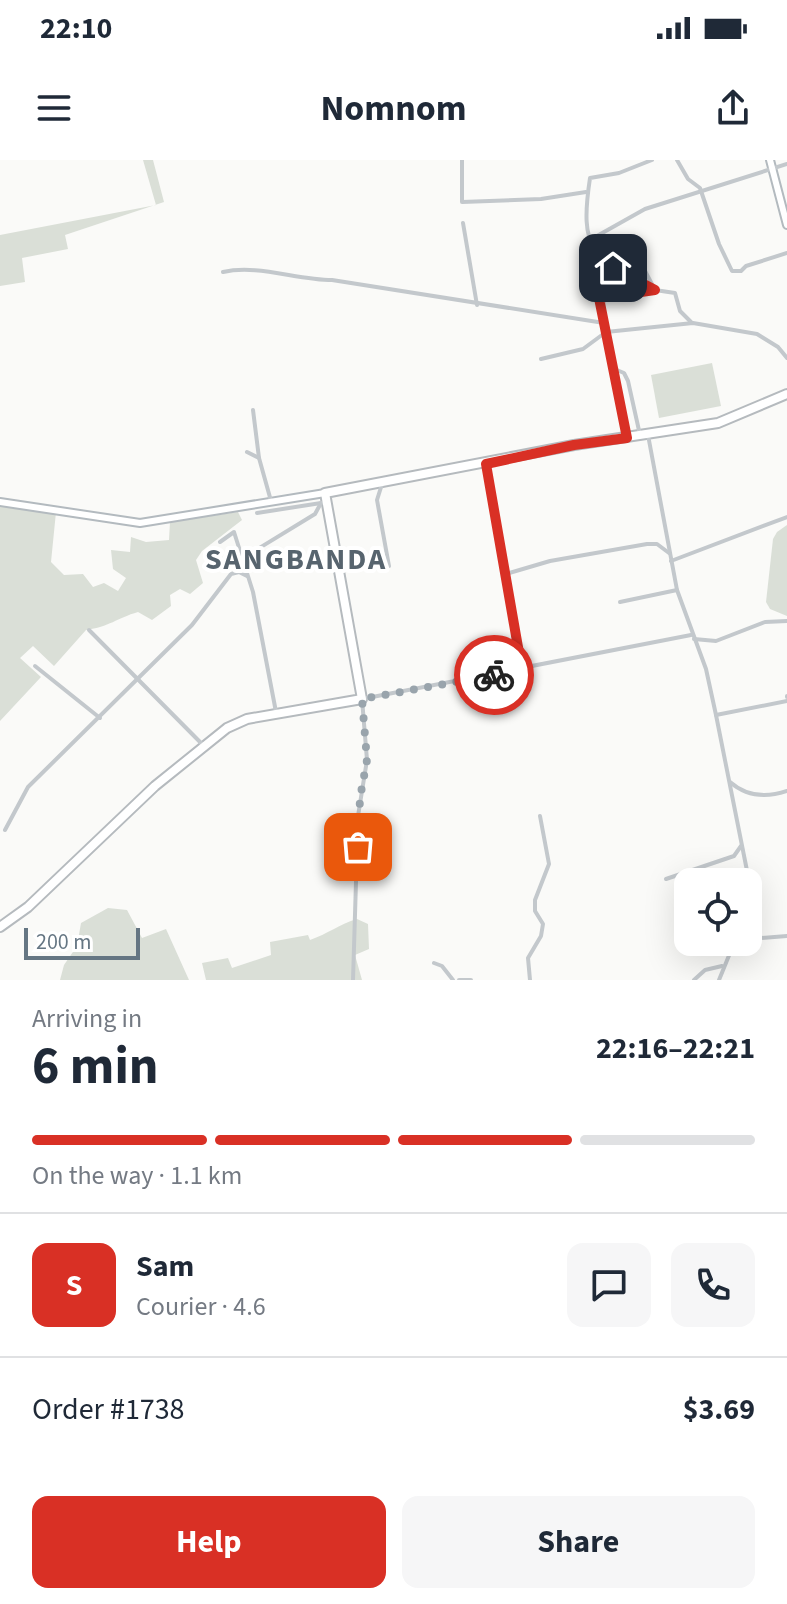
<!DOCTYPE html>
<html lang="en">
<head>
<meta charset="utf-8">
<style>
  :root { --surface:#fff; --page:#f6f6f7; --text:#1f2937; --muted:#747a83; --line:#e0e1e3; --accent:#d93025 }
  body { margin:0; font-family:"Source Sans 3",sans-serif; background:var(--page); color:var(--text); height:100vh; display:flex; flex-direction:column; font-size:30px; white-space:nowrap }
  * { box-sizing:border-box; margin:0 }
  p { font-size:26px; color:var(--muted) }
  .icon { flex:none; width:44px; height:44px; fill:none; stroke:currentColor; stroke-width:2; stroke-linecap:round; stroke-linejoin:round }
  .map { position:relative; height:820px; overflow:hidden }
  .details { display:flex; flex-direction:column; background:var(--surface); flex:1 }
  .details>* { flex:none }
  .fabs { position:absolute; left:674px; top:708px; display:grid; gap:16px }
  .fabs a { display:grid; place-items:center; width:88px; height:88px; border-radius:16px; background:var(--surface); box-shadow:0 8px 32px #0002; font-size:40px }
  .scale { position:absolute; left:24px; bottom:20px; width:116px; box-sizing:border-box; padding-left:8px; border:4px solid #657683; border-top:0; font-size:22px; line-height:28px; white-space:nowrap; color:#657683; -webkit-text-stroke:6px #fff; paint-order:stroke }
  .pin { position:absolute; display:grid; place-items:center; width:68px; height:68px; color:#fff; margin:-34px; border-radius:16px; box-shadow:0 4px 12px #0006 }
  .courier { position:absolute; display:grid; place-items:center; width:80px; height:80px; margin:-40px; border:6px solid #d93025; border-radius:50%; background:#fff; color:#222; box-shadow:0 2px 10px #0007 }
  .summary em { font-style:normal; font-weight:700 }
  .summary div { display:flex; flex-direction:column-reverse }
  .summary { display:flex; align-items:center; justify-content:space-between; height:136px; padding:0 32px }
  h1 { font-size:52px; font-weight:700; line-height:60px }
  .bar { display:grid; grid-template-columns:repeat(4,1fr); gap:12px 8px; align-content:center; height:96px; padding:0 32px }
  .bar i { height:10px; border-radius:6px; background:var(--line) }
  .bar .active { background:var(--accent) }
  .bar p { grid-column:span 4 }
  .line { display:flex; align-items:center; gap:20px; padding:0 32px; border-top:2px solid var(--line) }
  .line div { flex:1 }
  .round { display:grid; place-items:center; flex:none; width:84px; height:84px; border-radius:16px; background:var(--page) }
  .primary-button { display:flex; gap:16px; margin-top:auto; padding:16px 32px }
  .primary-button a { flex:1; height:92px; border-radius:16px; background:var(--accent); color:#fff; font-size:32px; font-weight:700; line-height:92px; text-align:center }
  .primary-button a+a { background:var(--page); color:var(--text) }
  .status { display:flex; justify-content:space-between; align-items:center; height:56px; padding:0 40px; background:var(--surface); direction:ltr }
  .status svg { height:22px; fill:currentColor }
  header { display:flex; justify-content:space-between; align-items:center; height:104px; padding:0 32px; background:var(--surface); font-size:36px; font-weight:700 }
  .map>svg:first-child { display:block }
</style>
</head>
<body>
<div class="status"><b>22:10</b><svg viewBox="0 0 49 12"><path d="M0 12V9h3v3zM5 12V6h3v6zM10 12V3h3v9zM15 12V0h3v12zM26 1h20v11H26zM47 4h2v5h-2z"/></svg></div>
<header><svg class="icon" aria-label="menu" viewBox="0 0 24 24"><path d="M4 6h16M4 12h16M4 18h16"/></svg>Nomnom<svg class="icon" aria-label="share" viewBox="0 0 24 24"><path d="M12 15V3M7 8l5-5 5 5M5 13v7h14v-7"/></svg></header>
<div class="map">
<svg width="787" height="820" viewBox="0 0 787 820">
  <rect width="100%" height="100%" fill="#fafaf8"/>
  <g fill="#dadfd7">
    <path d="M143,0h10l11,42 -99,33 3,14 -46,9 3,24 -25,4v-51l156,-30z"/>
    <path d="M712,203l9,43 -62,12 -8,-43z"/>
    <path d="M0,345l56,7 -5,50 13,13 19,-1 10,13 11,-4 14,8 8,-13 -13,-9 -2,-19 19,2 1,-15 15,5 23,-2 1,-18 68,-10 4,8 -40,31 -6,9 7,23 -13,11 -10,-5 -10,6 1,11 -19,14 -14,-8c-21,6 -29,15 -52,18l-32,36 -21,-20 -13,12 21,19 -41,44z"/>
    <path d="M787,365v91l-17,-7 -4,-7 7,-63 4,-7z"/>
    <path d="M108,748l19,2 15,28 24,-9 23,51h-129l4,-15 13,-19 4,-23z"/>
    <path d="M357,759l11,5 1,25 -14,6 7,25h-156l-4,-17 26,-5 4,10 39,-13 -1,-13 38,-7 2,5c17,-6 30,-16 47,-21z"/>
  </g>
  <g fill="none" stroke-linecap="round" stroke-linejoin="round">
    <defs>
      <g id="secondary">
        <path d="M770,0l17,65"/>
        <path d="M0,342l140,21 185,-30"/>
      </g>
      <path id="primary" d="M0,767l28,-20 127,-121 72,-58 20,-9 115,-20 -37,-206 249,-48 144,-22 69,-29"/>
    </defs>
    <use href="#secondary" stroke="#b3babf" stroke-width="10"/>
    <use href="#primary" stroke="#b5babe" stroke-width="12"/>
    <g stroke="#c3c8cc" stroke-width="4">
      <path d="M462,0v42l79,-3 45,-7"/>
      <path d="M677,0l11,19 12,9 19,56 13,27h9l5,-5 41,-13"/>
      <path d="M463,63l14,82"/>
      <path d="M632,86l23,44 20,3 5,18 11,11"/>
      <path d="M223,112c34,-8 74,8 109,8l272,43"/>
      <path d="M599,138l56,-8c-63,-33 -76,-39 -65,-112l29,-5 33,-13"/>
      <path d="M541,199l42,-10 23,-17 87,-9 64,11 21,13 9,11"/>
      <path d="M612,208l12,5 4,8 12,54"/>
      <path d="M253,250l6,48 12,43"/>
      <path d="M626,275l-38,-194 57,-32 142,-45"/>
      <path d="M648,275l29,155 29,79 10,46 44,221"/>
      <path d="M247,292l12,6"/>
      <path d="M486,304l36,206"/>
      <path d="M382,324l-5,16 12,66"/>
      <path d="M257,353l64,-10"/>
      <path d="M220,382l14,-10 19,60 23,120"/>
      <path d="M243,398l72,-44 6,-11"/>
      <path d="M671,401l116,-44"/>
      <path d="M506,414l44,-13 97,-17h10l12,9"/>
      <path d="M620,442l57,-12"/>
      <path d="M89,470l114,115"/>
      <path d="M694,479l22,2 49,-19 22,-1"/>
      <path d="M35,506l65,52"/>
      <path d="M787,536v1"/>
      <path d="M716,555l71,-14"/>
      <path d="M730,622c17,15 36,16 57,9"/>
      <path d="M5,670l23,-43 164,-162 39,-51 8,-2 8,4"/>
      <path d="M666,719l68,-23 7,-10"/>
      <path d="M748,779l39,-3"/>
      <path d="M434,803l8,3 11,14"/>
      <path d="M353,820l5,-164 9,-56 -5,-61 329,-64"/>
      <path d="M459,820h12"/>
      <path d="M530,820l-2,-22 13,-22 2,-12 -8,-13v-11l14,-36 -9,-48"/>
      <path d="M694,820l11,-10 17,-4"/>
      <path d="M719,820l11,-27 13,-11"/>
    </g>
    <use href="#secondary" stroke="#fff" stroke-width="6"/>
    <use href="#primary" stroke="#fff" stroke-width="8"/>
  </g>
  <g fill="none" stroke-linecap="round" stroke-linejoin="round">
    <path stroke="#99a4ac" stroke-width="8" stroke-dasharray="0 14.4" d="M358,687l2,-49 7,-38 -5,-61 132,-24"/>
    <path stroke="#d93025" stroke-width="10" d="M494,515l28,-5 -36,-206 88,-19 53,-7 -28,-140 56,-8 -42,-22"/>
  </g>
  <g text-anchor="middle" dominant-baseline="central" stroke-width="8" stroke-linejoin="round" paint-order="stroke">
    <g font-size="30" font-weight="bold" letter-spacing="2" fill="#57646e" stroke="#fff">
      <text x="296" y="399">SANGBANDA</text>
    </g>
  </g>
</svg>
<div class="fabs">
<a><svg class="icon" aria-label="locate" viewBox="0 0 24 24"><circle cx="12" cy="12" r="6"/><path d="M12 2v4M12 18v4M2 12h4M18 12h4"/></svg></a>
</div>
<div class="scale">200 m</div>
<div class="pin" style="left:358px;top:687px;background:#ea580c"><svg class="icon" aria-label="bag" viewBox="0 0 24 24"><path d="M5 8h14l-1 12H6zM9 8a3 3 0 0 1 6 0"/></svg></div>
<div class="pin" style="left:613px;top:108px;background:#1f2937"><svg class="icon" aria-label="home" viewBox="0 0 24 24"><path d="M3 11l9-7 9 7M6 9v11h12V9"/></svg></div>
<div class="courier" style="left:494px;top:515px"><svg class="icon" aria-label="bike" viewBox="0 0 24 24"><circle cx="6" cy="16" r="4"/><circle cx="18" cy="16" r="4"/><path d="M6 16l4-8h5l3 8M10 8l3 8H6M13 5h3"/></svg></div>
</div>
<section class="details">
<div class="summary"><div><h1>6 min</h1><p>Arriving in</p></div><em>22:16–22:21</em></div>
<div class="bar"><i class="active"></i><i class="active"></i><i class="active"></i><i></i><p>On the way · 1.1 km</p></div>
<div class="line" style="height:144px"><b class="round" style="background:var(--accent);color:#fff">S</b><div><b>Sam</b><p>Courier · 4.6</p></div><a class="round"><svg class="icon" aria-label="chat" viewBox="0 0 24 24"><path d="M4 5h16v11H9l-5 4z"/></svg></a><a class="round"><svg class="icon" aria-label="phone" viewBox="0 0 24 24"><path d="M5 4h4l2 5-3 2q2 4 5 5l2-3 5 2v4C11 20 4 13 5 4z"/></svg></a></div>
<div class="line" style="height:104px"><div>Order #1738</div><b>$3.69</b></div>
<div class="primary-button"><a>Help</a><a>Share</a></div>
</section>
</body>
</html>
